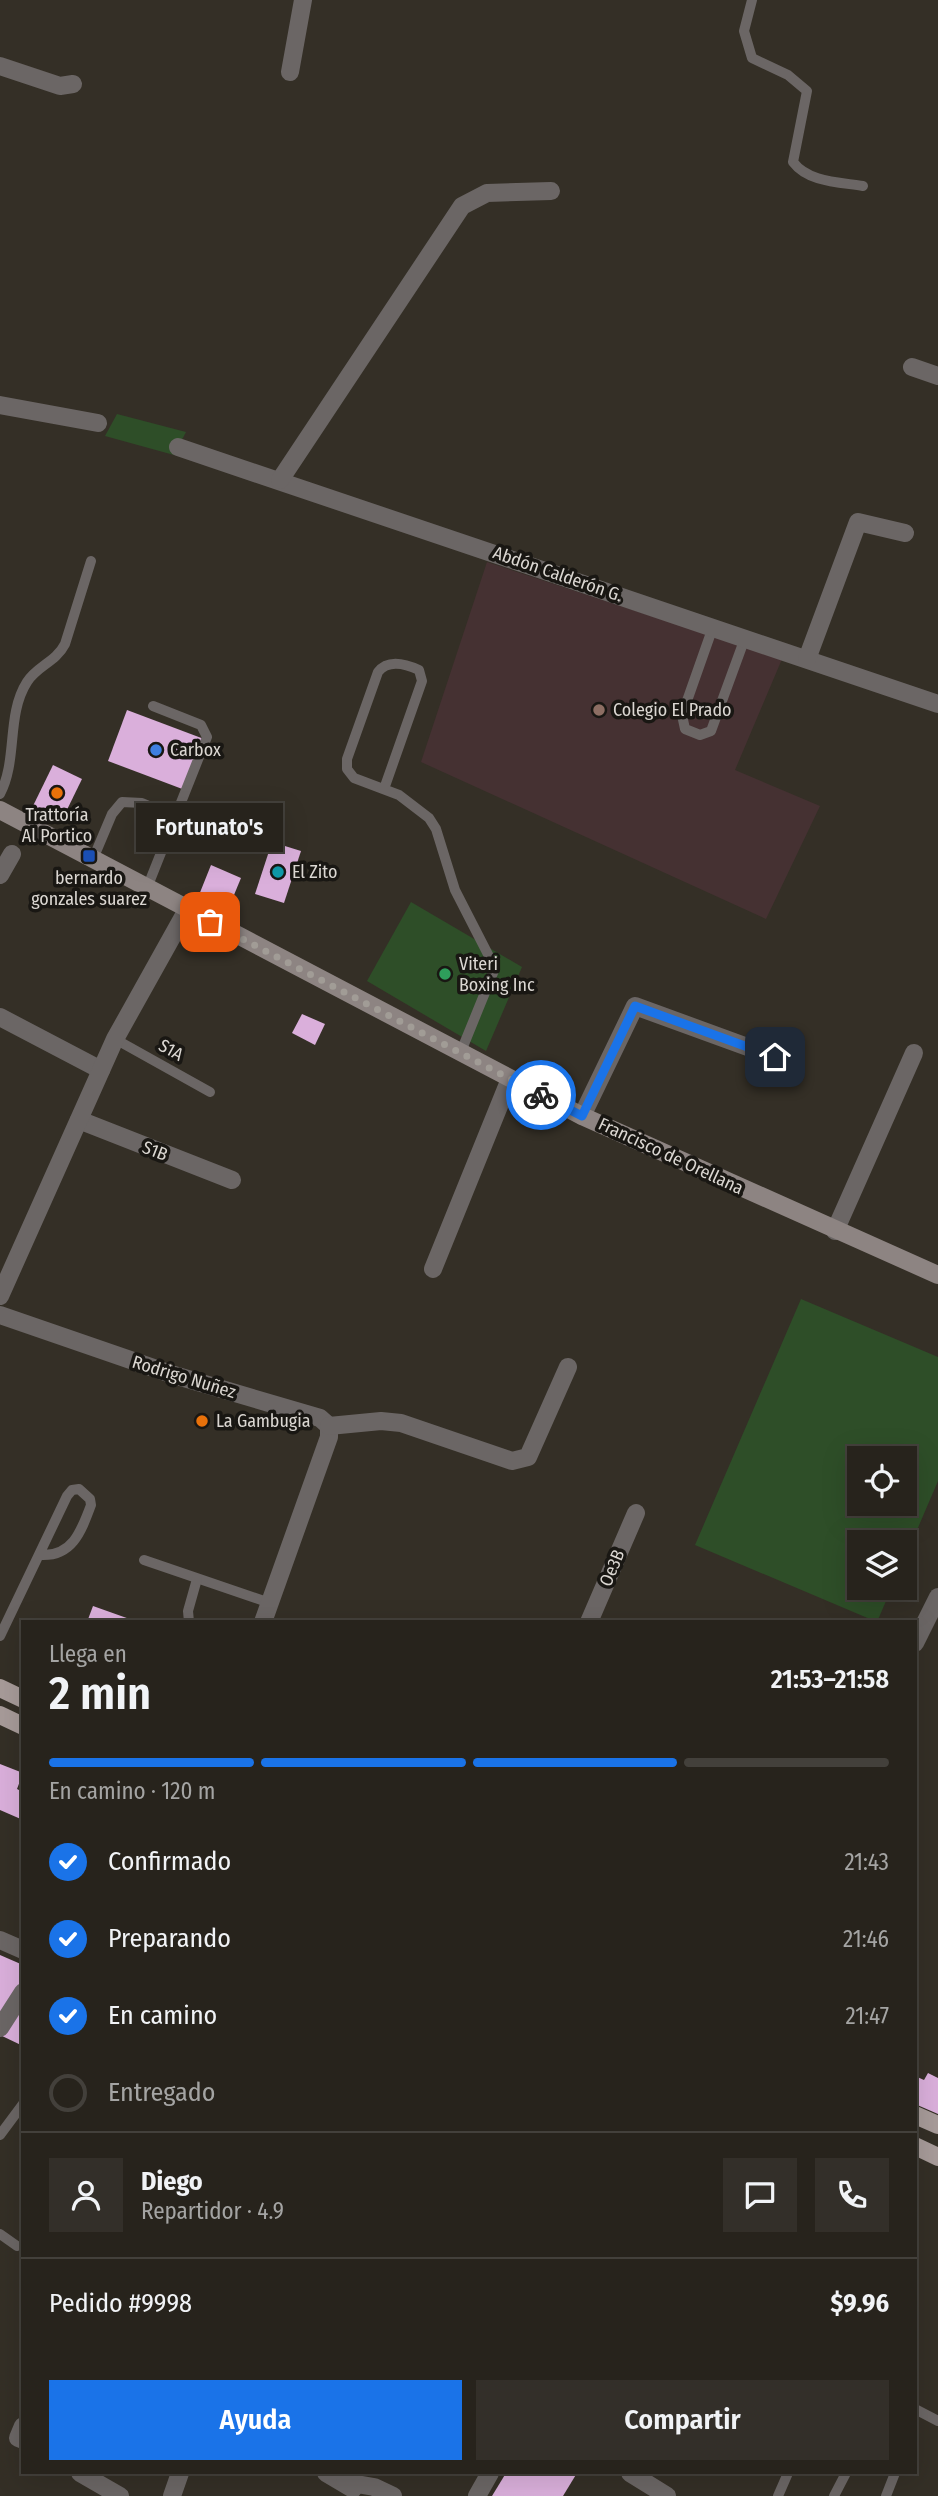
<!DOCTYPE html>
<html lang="es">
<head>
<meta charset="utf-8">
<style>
  :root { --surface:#27231c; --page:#332f29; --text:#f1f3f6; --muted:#a4a4a3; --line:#43403b; --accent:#1a73e8 }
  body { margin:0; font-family:"Fira Sans Condensed",sans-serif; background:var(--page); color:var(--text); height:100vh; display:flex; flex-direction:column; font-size:26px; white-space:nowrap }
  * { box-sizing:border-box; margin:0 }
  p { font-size:23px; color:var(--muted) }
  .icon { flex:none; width:38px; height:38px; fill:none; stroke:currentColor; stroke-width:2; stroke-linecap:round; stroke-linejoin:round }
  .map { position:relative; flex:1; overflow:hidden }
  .details { position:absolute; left:21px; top:1620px; width:896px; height:854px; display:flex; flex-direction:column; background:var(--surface); border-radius:0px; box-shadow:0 7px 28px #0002,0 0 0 2px var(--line) }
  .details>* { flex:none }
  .controls { position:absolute; left:847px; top:1446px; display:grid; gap:14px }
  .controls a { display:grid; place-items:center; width:70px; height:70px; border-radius:0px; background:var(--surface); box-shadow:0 7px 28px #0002,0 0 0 2px var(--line); font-size:35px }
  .pin { position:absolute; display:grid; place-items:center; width:60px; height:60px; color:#fff; margin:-30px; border-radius:14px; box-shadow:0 4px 10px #0006 }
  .courier { position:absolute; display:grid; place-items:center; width:70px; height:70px; margin:-35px; border:5px solid #1a73e8; border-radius:50%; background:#fff; color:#222; box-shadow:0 2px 9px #0007 }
  .bubble { position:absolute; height:49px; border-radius:0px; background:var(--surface); box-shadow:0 7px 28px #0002,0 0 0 2px var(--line); font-size:23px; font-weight:600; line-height:49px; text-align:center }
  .summary em { font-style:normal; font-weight:600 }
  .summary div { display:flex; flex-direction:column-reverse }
  .summary { display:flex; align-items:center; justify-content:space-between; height:119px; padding:0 28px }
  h1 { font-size:46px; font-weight:600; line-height:52px }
  .bar { display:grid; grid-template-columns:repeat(4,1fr); gap:10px 7px; align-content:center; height:84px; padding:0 28px }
  .bar i { height:9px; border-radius:5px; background:var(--line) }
  .bar .on { background:var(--accent) }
  .bar p { grid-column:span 4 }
  .line { display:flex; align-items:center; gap:18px; padding:0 28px; border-top:2px solid var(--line) }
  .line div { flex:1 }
  .round { display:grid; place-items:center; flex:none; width:74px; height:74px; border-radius:0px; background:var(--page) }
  ol { padding:0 28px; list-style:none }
  li { display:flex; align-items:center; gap:21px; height:77px }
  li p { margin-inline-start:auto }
  li .icon { padding:7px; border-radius:50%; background:var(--accent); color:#fff; stroke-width:4 }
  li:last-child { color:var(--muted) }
  li i { width:38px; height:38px; border:4px solid var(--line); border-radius:50% }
  .cta { display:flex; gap:14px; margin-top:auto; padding:14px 28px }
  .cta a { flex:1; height:80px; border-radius:0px; background:var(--accent); color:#fff; font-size:28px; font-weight:600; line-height:80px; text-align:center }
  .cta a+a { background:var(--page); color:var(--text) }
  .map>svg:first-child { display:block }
</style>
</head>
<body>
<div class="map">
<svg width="938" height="2496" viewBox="0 0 938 2496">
  <rect width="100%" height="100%" fill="#342f26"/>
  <path fill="#453132" d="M487,562l295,97 -47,111 85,36 -54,113 -345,-157z"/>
  <g fill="#2e4e28" fill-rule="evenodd">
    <path d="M117,414l69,18 -12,23 -69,-19z"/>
    <path d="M411,902l111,65 -36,84 -119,-70z"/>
    <path d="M801,1299l137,58v124l-33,77v-16h-46v45h33l-15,35 -182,-77zM859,1458h46v45h-46z"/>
  </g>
  <g fill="#daafdb">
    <path d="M127,710l77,29 -19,51 -77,-29z"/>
    <path d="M53,765l29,14 -21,43 -29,-14z"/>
    <path d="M272,842l29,9 -17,52 -29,-9z"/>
    <path d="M211,865l30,13 -12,29 -30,-12z"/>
    <path d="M302,1014l23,10 -10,21 -23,-12z"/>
    <path d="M93,1606l45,16h-51z"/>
    <path d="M0,1764l23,9 -6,16 6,3v28l-23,-10z"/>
    <path d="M0,1955l23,10v81l-23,-11z"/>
    <path d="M928,2073l10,5v36l-23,-10v-28l9,4z"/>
    <path d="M506,2473h71l-14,23h-71z"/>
  </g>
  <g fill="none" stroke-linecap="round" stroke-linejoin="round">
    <g stroke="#6b6665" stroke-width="10">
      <path d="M752,0l-8,31 8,27 36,17 19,16 -14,71c15,20 45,20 70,24"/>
      <path d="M713,627l-31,88 3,14 15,6 11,-4 34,-93"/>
      <path d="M384,789l38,-108 -3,-11c-13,-6 -31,-11 -41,2l-31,87v10l7,9 45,17 30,23 7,11 19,61 40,78 -35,86"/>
      <path d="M0,794c18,-34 6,-79 27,-112 10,-16 29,-20 38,-38l26,-83"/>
      <path d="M93,859l19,-45 10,-12 20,1 33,14"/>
      <path d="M147,888l60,-151 -6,-12 -48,-19"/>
      <path d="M115,1039l95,53"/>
      <path d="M144,1560l126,43"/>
      <path d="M189,1622l-1,-11 9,-32"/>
      <path d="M0,1636l67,-140 5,-6 7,-1 11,10 1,6c-10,27 -19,52 -51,50"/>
      <path d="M0,2135l23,-31"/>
      <path d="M0,2234l17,12"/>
      <path d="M915,2409l23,12"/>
      <path d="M778,2496l10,-23"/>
      <path d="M834,2496l12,-23"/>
      <path d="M886,2496l9,-23"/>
    </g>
    <g stroke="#6b6665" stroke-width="18">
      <path d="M0,66l60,20 13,-2"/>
      <path d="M290,72l13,-72"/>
      <path d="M912,367l26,9"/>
      <path d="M0,405l98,18"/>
      <path d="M178,447l760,257"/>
      <path d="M280,480l182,-274 25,-13 64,-2"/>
      <path d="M807,659l51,-137 47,11"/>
      <path d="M0,875l12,-21"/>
      <path d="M0,1017l101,53"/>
      <path d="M582,1116l53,-110 140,51"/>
      <path d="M79,1120l153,60"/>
      <path d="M835,1231l79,-178"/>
      <path d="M433,1269l77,-190"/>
      <path d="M0,1296l115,-257 72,-129"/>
      <path d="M0,1315l174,60 146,43 9,8v11l-66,185"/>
      <path d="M329,1426l52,-5 20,2 111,38 16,-4 40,-90"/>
      <path d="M589,1622l47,-109"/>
      <path d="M915,1643l23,-46"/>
      <path d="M0,1940l23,10"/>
      <path d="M0,2028l23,-36"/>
      <path d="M23,2426l-5,12 5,2"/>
      <path d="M80,2473l40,23"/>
      <path d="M326,2473l27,16"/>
      <path d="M630,2473l37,23"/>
      <path d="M345,2482l29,5 19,9"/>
      <path d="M172,2496l8,-23"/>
      <path d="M477,2496l13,-23"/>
    </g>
    <path stroke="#8d8482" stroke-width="18" d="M0,810l582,306 356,159"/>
    <g stroke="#a79b99" stroke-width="18">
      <path d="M0,1688l23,11"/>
      <path d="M0,1715l23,11"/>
      <path d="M915,2115l23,10"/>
      <path d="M915,2146l23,11"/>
    </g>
  </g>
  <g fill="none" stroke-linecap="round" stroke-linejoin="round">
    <path stroke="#a19c96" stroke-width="7" stroke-dasharray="0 12.6" d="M210,922l331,173"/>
    <path stroke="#1a73e8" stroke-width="9" d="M541,1095l41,21 53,-110 140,51"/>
  </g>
  <circle fill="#8d6e63" stroke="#191713" stroke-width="2.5" cx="599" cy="710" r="7"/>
  <circle fill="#3f7fe0" stroke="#191713" stroke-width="2.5" cx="156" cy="750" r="7"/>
  <g fill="#e8710a" stroke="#191713" stroke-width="2.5">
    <circle cx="57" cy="793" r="7"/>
    <circle cx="202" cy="1421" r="7"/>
  </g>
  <rect fill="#1a4fb4" stroke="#191713" stroke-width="2.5" x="82" y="849" width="14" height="14" rx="3.5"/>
  <circle fill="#0f9aa8" stroke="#191713" stroke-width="2.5" cx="278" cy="872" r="7"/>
  <circle fill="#2e9e5b" stroke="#191713" stroke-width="2.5" cx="445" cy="974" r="7"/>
  <g text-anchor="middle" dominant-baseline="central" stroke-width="7" stroke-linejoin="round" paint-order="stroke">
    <g font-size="18" fill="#dbd7d2" stroke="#191713">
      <text transform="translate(558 574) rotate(19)">Abdón Calderón G.</text>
      <text transform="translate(171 1050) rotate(29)">S1A</text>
      <text transform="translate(155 1151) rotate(21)">S1B</text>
      <text transform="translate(671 1156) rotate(25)">Francisco de Orellana</text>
      <text transform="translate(184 1377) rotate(17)">Rodrigo Nuñez</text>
      <text transform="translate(612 1568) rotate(-67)">Oe3B</text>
    </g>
    <g font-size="18" fill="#dbd7d2" stroke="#191713" text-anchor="start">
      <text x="613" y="710">Colegio El Prado</text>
      <text x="170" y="750">Carbox</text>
      <text x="57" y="815" text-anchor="middle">Trattoría<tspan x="57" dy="21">Al Portico</tspan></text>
      <text x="292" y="872">El Zito</text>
      <text x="89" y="878" text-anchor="middle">bernardo<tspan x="89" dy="21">gonzales suarez</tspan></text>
      <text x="459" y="964">Viteri<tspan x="459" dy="21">Boxing Inc</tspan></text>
      <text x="216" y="1421">La Gambugia</text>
    </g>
  </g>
</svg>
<div class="controls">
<a><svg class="icon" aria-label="locate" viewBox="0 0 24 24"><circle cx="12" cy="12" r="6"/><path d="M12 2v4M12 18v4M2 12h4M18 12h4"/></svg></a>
<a><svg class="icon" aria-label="layers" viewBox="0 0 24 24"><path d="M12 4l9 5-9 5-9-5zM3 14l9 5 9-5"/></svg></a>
</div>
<div class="pin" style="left:210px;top:922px;background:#ea580c"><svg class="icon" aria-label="bag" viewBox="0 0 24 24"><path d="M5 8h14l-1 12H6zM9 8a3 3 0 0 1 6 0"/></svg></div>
<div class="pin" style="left:775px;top:1057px;background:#1f2937"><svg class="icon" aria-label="home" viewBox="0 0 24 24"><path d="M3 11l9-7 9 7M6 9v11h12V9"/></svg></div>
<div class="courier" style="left:541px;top:1095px"><svg class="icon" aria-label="bike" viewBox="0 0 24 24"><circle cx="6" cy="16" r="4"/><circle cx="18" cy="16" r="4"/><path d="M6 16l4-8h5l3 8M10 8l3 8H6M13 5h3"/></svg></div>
<div class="bubble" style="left:136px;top:803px;width:147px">Fortunato's</div>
<section class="details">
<div class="summary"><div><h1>2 min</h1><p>Llega en</p></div><em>21:53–21:58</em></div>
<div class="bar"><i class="on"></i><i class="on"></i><i class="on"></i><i></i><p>En camino · 120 m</p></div>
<ol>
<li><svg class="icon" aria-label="check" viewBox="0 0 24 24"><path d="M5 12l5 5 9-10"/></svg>Confirmado<p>21:43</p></li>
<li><svg class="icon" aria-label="check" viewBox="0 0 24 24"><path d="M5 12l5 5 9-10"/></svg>Preparando<p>21:46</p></li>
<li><svg class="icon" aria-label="check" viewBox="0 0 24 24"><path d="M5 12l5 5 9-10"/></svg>En camino<p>21:47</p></li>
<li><i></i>Entregado</li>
</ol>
<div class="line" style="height:126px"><a class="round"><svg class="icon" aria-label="person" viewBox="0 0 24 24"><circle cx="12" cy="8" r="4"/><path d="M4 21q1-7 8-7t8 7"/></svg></a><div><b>Diego</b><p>Repartidor · 4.9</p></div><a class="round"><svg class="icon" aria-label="chat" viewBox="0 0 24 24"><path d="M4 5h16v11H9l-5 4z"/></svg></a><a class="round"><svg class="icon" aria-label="phone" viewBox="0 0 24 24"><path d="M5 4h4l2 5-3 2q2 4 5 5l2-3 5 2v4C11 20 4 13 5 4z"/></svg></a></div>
<div class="line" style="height:91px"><div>Pedido #9998</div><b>$9.96</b></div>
<div class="cta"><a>Ayuda</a><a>Compartir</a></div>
</section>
</div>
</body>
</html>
